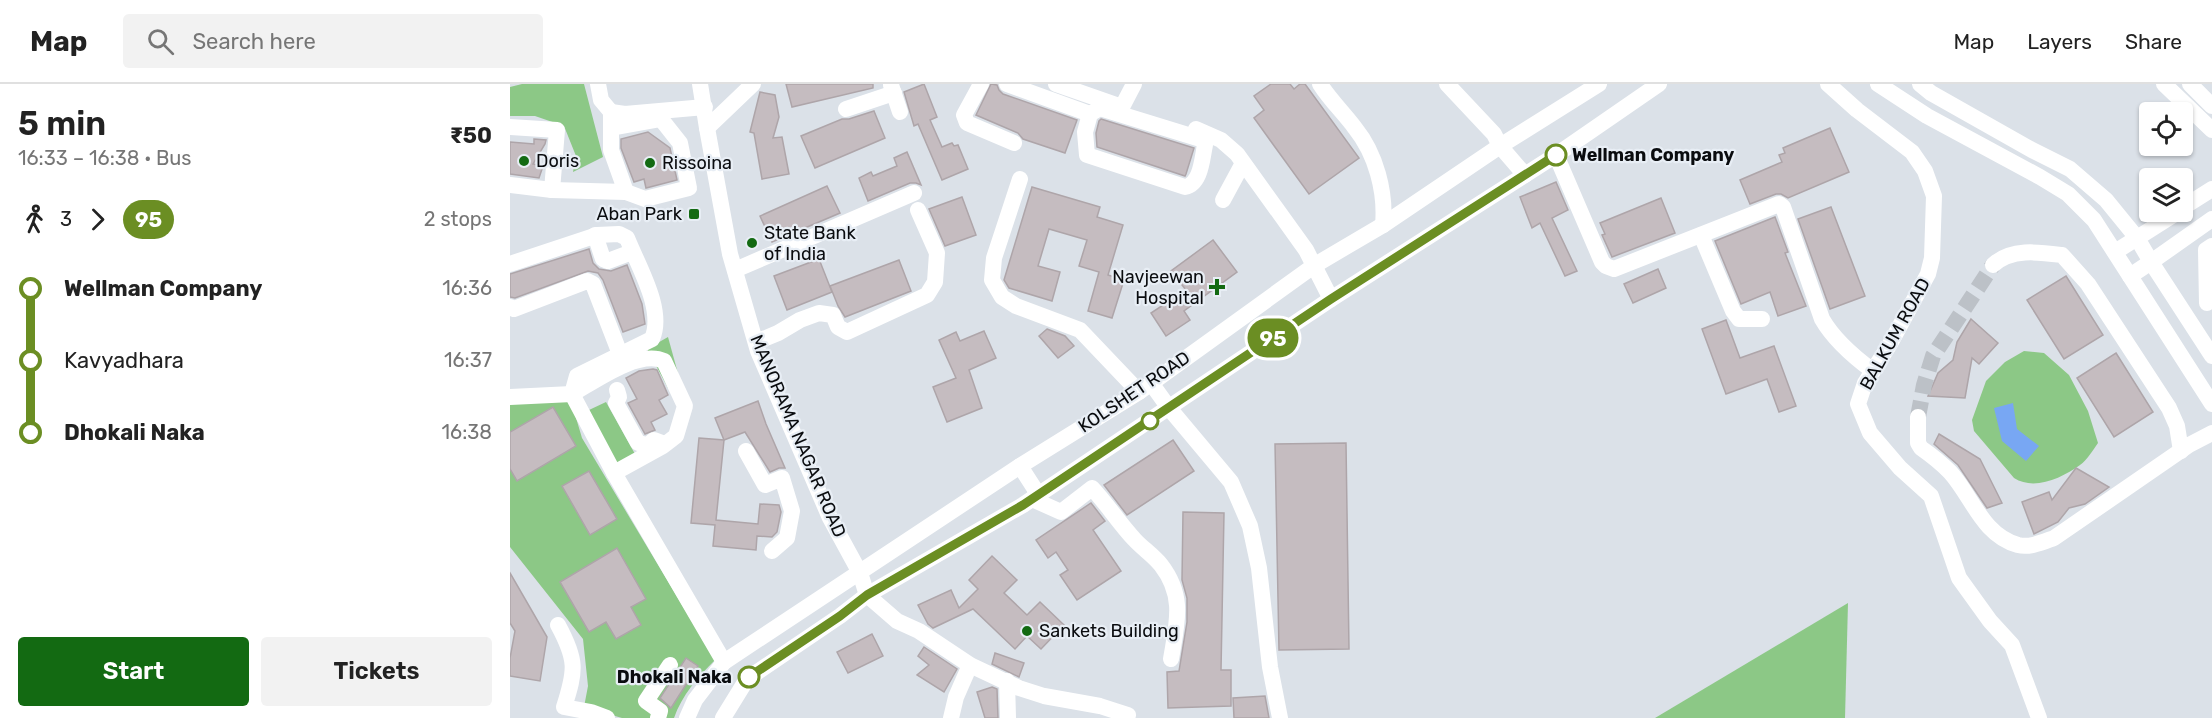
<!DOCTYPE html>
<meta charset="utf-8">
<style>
body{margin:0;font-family:Rubik,sans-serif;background:#f2f2f2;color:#222;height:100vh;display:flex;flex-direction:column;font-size:22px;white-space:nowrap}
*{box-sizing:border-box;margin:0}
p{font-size:20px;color:#767676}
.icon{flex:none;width:33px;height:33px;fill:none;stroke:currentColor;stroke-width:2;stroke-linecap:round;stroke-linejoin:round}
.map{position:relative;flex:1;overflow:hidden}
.panel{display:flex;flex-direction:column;background:#fff;width:510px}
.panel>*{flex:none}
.badge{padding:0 12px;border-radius:20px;font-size:21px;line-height:39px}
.fabs{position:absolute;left:1629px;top:18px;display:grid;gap:12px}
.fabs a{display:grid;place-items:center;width:54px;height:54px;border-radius:6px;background:#fff;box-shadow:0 2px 4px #0004;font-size:30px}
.map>.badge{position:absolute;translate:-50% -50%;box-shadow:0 0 0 3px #fff}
.legs{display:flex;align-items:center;gap:9px;height:66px;padding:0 18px;font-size:20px}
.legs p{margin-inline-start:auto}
.summary{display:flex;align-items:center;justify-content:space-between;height:102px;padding:0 18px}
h1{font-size:33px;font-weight:600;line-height:45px}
.cta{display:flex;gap:12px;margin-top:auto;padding:12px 18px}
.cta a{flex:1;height:69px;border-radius:6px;background:#136a12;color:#fff;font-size:24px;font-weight:600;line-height:69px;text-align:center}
.cta a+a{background:#f2f2f2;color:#222}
ul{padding:0 18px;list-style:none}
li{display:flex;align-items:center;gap:21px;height:72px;font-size:22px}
li i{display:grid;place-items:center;width:9px;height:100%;margin:0 8px;background:currentColor}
li i::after{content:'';width:15px;height:15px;margin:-8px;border:4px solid;border-radius:50%;background:#fff}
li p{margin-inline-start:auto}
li:first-child i{background:linear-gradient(#0000 50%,currentColor 0)}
li:last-child i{background:linear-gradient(currentColor 50%,#0000 0)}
header{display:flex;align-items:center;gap:36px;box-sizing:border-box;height:84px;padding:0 30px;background:#fff;border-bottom:2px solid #e0e0e0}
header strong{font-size:28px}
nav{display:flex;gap:33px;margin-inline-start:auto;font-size:21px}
.search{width:420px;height:54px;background:#f2f2f2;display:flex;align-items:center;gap:15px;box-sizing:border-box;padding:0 21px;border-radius:6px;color:#767676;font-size:22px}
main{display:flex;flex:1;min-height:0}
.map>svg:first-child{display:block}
.green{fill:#8cc886}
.water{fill:#78a7f3}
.building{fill:#c5bcc0;stroke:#aea5a9;stroke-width:1.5}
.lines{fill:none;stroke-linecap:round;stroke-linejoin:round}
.minor-tunnel{stroke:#bcc1c7;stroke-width:16;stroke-dasharray:16 8;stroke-linecap:butt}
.minor{stroke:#fff;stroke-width:16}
.line-1-casing{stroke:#fff;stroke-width:14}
.line-1{stroke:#6b8e23;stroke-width:9}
.stop-1-dot{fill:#fff;stroke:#6b8e23;stroke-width:3}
.poi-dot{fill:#136a12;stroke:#e8eef5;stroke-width:2}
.labels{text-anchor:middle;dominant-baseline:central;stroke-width:4.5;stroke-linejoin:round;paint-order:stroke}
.stop-label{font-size:18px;font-weight:bold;fill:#0a0c0f;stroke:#e8eef5;text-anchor:start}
.poi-label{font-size:18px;fill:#0a0c0f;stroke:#e8eef5;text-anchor:start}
.street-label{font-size:18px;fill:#0a0c0f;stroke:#e8eef5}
</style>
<header>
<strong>Map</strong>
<div class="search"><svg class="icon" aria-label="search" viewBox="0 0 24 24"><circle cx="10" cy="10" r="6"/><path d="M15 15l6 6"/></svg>Search here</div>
<nav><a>Map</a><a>Layers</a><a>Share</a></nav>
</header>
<main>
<section class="panel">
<div class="summary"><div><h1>5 min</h1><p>16:33 – 16:38 · Bus</p></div><b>₹50</b></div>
<div class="legs"><svg class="icon" aria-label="walk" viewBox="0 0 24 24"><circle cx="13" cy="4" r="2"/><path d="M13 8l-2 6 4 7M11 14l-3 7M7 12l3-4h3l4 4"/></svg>3<svg class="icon" aria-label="forward" viewBox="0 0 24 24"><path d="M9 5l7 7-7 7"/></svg><b class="badge" style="background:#6b8e23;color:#fff">95</b><p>2 stops</p></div>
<ul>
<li><i style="color:#6b8e23"></i><b>Wellman Company</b><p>16:36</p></li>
<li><i style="color:#6b8e23"></i><span>Kavyadhara</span><p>16:37</p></li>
<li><i style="color:#6b8e23"></i><b>Dhokali Naka</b><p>16:38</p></li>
</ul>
<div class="cta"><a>Start</a><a>Tickets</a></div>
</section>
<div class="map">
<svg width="1702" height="634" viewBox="0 0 1702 634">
<rect width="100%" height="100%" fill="#dbe1e8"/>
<g class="green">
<path d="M12 0H74L93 73 63 88 66 72 54 42 25 32H0V3Z"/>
<path d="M158 253 172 304H158L137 265Z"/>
<path d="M1514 267 1534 269 1559 291 1578 327 1588 359C1583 366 1577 376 1570 381 1552 394 1524 407 1504 394L1464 347 1462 336 1476 297 1495 278Z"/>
<path d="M61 317 72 354 205 576C188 593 172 611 164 634H112L74 623 78 602 73 555 0 463V320Z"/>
<path d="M96 318 125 370 105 381 79 326Z"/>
<path d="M1338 519 1335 634H1145Z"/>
</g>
<path class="water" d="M1503 319 1507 345 1529 362 1516 377 1492 357 1484 324Z"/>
<g class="building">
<path d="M276 0H363V4L282 23Z"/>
<path d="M414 0 427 33 420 36 432 63 442 59 444 62 448 61 458 85 432 96 408 40 404 42 394 8Z"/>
<path d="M481 0 487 1 489 6 493 10 567 36 555 69 513 55 508 49 466 31Z"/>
<path d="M761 0H780L784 5 790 0H795L849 74 799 110 744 34 754 26 744 12Z"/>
<path d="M250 8 265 11 269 33 263 54 272 53 279 90 252 95 244 49 240 48Z"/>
<path d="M364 27 375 54 305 84 291 52 332 35H339Z"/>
<path d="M591 35 684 64 676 90 675 92 587 63 586 49 589 37Z"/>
<path d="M1320 44 1339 88 1278 114 1271 110H1266L1240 120 1230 96 1272 78 1269 71 1275 69 1273 64Z"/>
<path d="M138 48 160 64 167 96 136 104 134 95 124 98 111 64V55Z"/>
<path d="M24 55 36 56 35 60 23 80 33 82 29 94 0 90V58L24 60Z"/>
<path d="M397 68 411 101 406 99H400L358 117 349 94 361 88 363 92 387 82 384 74Z"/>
<path d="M1046 98 1058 126 1042 134 1067 187 1055 192 1030 139 1022 144 1010 113Z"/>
<path d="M317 102 330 129 262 158 250 132Z"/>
<path d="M522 103 590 123 587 133 613 141 598 191 614 196 602 234 578 227 589 188 569 182 577 156 539 145 528 182 550 188 542 217 499 204 494 196Z"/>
<path d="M452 113 466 151 435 162 419 125Z"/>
<path d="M1151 114 1165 149 1102 173 1092 151 1095 150 1090 139Z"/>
<path d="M1321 123 1355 212 1320 225 1288 135Z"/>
<path d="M1265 133 1278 168 1275 169 1296 222 1268 232 1260 208 1231 220 1205 157Z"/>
<path d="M703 156 727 188 674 227 680 236 656 252 641 229 676 206 661 187Z"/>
<path d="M79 165 83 179 89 185 101 187 117 181 132 220 135 240 113 248 93 196 88 189 78 187 5 214 0 213V190Z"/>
<path d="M309 175 322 208 277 226 264 192Z"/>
<path d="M389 176 401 207 335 233 328 222 320 202Z"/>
<path d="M1148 185 1156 204 1123 219 1114 200Z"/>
<path d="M1556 192 1593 251 1554 275 1517 216Z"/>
<path d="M1461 235 1488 259 1469 280 1462 274 1455 314 1418 312 1428 289 1443 276 1447 258Z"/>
<path d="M1216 236 1230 274 1264 262 1286 322 1269 328 1257 295 1216 310 1192 245Z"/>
<path d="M537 245 555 252 564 262 548 274 529 252Z"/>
<path d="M474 247 486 274 459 286 472 324 437 338 423 303 446 294 429 256 446 248 450 257Z"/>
<path d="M1606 269 1643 328 1604 353 1567 294Z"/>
<path d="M143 285 147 286 158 311 149 316 157 330 141 338 145 346 135 350 118 319 127 315 116 294 129 287Z"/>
<path d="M248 317 256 340 275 384H269L260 388 235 348 214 356 205 334Z"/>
<path d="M43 323 66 362 7 397 0 385V348Z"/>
<path d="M1429 350 1470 375 1492 419 1477 424 1448 381 1424 360Z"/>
<path d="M189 354 214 356 206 436 248 440 250 420 269 421 271 428 267 448 262 453 247 452 246 466 203 462 205 441 181 439Z"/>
<path d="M663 356 684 387 617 431 594 401Z"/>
<path d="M836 359 839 565 769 566 765 360Z"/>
<path d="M1566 384 1599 403 1575 420 1559 424 1548 438 1524 450 1512 418 1539 408 1542 416Z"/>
<path d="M79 387 107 435 80 451 52 402Z"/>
<path d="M581 419 595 437 583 446 611 487 567 516 550 491 558 486 546 468 538 474 526 456Z"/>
<path d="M673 428 714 429 711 586H721V622L658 624 657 588 669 587 677 538V514L672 496Z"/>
<path d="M107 464 136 515 121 523 131 541 106 555 96 538 79 548 50 498Z"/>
<path d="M482 472 507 496 494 509 517 531 530 518 554 541 531 565 517 552 505 565 463 525 423 544 418 540 408 521 441 506 449 524 468 505 459 496Z"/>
<path d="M0 489 37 553 30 597 0 592V574L5 547 0 539Z"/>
<path d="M362 550 373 572 338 589 327 568Z"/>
<path d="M414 563 447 585 434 608 407 591 419 581 408 572Z"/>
<path d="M485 569 514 579 509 593 482 580Z"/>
<path d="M176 574 188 582 161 624 150 614Z"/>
<path d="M482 603 487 605 488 634H475L467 608Z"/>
<path d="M755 612 759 634H724L723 614Z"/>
</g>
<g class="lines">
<path class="minor-tunnel" d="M1408 333 1414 301 1423 272 1483 181"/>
<g class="minor">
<path d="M190 0 197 44 220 170 248 267 320 434 350 489 357 511 387 537 409 547 460 581 509 604 534 612 590 622 618 631 617 634"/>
<path d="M471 0 454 31 457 39 504 59"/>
<path d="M497 0 580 30"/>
<path d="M546 0 612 23 624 0"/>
<path d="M810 0C820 16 834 29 845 44 866 70 876 108 873 141"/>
<path d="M937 0 984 50 990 62 1015 91"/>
<path d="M1318 0 1347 26 1402 68 1415 87 1424 112 1422 174 1418 190 1380 260 1355 299 1348 320 1360 349 1390 384 1421 412 1449 494 1480 537 1502 561 1529 634"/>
<path d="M1368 0 1417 32 1530 93 1558 110 1584 136 1702 320"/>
<path d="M1410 0 1421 9 1522 66 1560 85 1596 116 1627 154 1641 178 1620 192"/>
<path d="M1654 0 1702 46"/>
<path d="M1680 0 1702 22"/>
<path d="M381 1 390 28"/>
<path d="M590 24 694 56 695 61C692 75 691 100 675 103L577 71 575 48 580 30Z"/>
<path d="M336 25 384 9"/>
<path d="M101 28 115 30 195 23"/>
<path d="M0 43 47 46 42 106"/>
<path d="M101 44 151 35 170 59 179 104 135 115 116 108"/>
<path d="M197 44 243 0"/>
<path d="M686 45 711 56 727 70 796 166 821 215"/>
<path d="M1046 71 1092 178 1096 182 1104 185 1269 120 1273 123 1312 235C1324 256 1344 273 1363 287"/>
<path d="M510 95 484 174 482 196 492 213 506 222 570 246 629 308"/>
<path d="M0 101 42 106 116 108 101 66V28L91 16 88 0"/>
<path d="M713 116 733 79"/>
<path d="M1672 124 1702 105"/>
<path d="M1702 135 1641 178 1702 272"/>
<path d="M85 151 93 175 98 177 122 168"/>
<path d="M1191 151 1223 227 1229 235H1252"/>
<path d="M1605 168 1668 128"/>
<path d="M0 180 87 151 109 150 117 154C128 182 155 226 142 255L67 292 62 310"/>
<path d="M1483 181C1501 164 1529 168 1552 171L1578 200 1659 324 1667 342 1671 367"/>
<path d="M225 186 404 109"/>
<path d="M1697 219 1696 166 1702 162"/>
<path d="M0 223 4 225 77 197 83 200 110 270"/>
<path d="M246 258 268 249 290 236 309 229 323 231 328 243 337 248 417 211 425 198 427 169 408 126"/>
<path d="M641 299 659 324 721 398 740 442 749 484 760 583 770 634"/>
<path d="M107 306 109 313 106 319 128 359 138 361 144 356 152 359"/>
<path d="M62 310C85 297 129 265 154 277L175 322 166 352 153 362 104 389"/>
<path d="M0 313 62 310 104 389 214 578"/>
<path d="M1408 333V359L1411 364C1421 371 1431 379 1440 388 1462 412 1472 451 1508 461 1520 464 1533 458 1544 454L1679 361 1702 349"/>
<path d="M236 367 255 401 272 394 282 427 277 454 262 467"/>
<path d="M510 382 528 410"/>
<path d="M522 415 551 428 582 404C597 420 609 439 624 455 632 464 643 471 651 481 675 512 667 539 661 575"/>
<path d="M48 541C67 576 66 586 54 623L81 628 97 634"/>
<path d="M497 597 498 634"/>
<path d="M148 634 150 627 136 617 160 581"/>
<path d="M177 634 185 616 214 578 510 382 629 308 805 181 873 141 990 62 1089 0"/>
<path d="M213 634 237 595 330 532 357 511 513 421 821 215 1046 71 1149 0"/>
<path d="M441 634 446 613 460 581"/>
</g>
</g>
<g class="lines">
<g class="line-1-casing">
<path id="line-1" d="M239 593 330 532 357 511 513 421 821 215 1046 71"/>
</g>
<use href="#line-1" class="line-1"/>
</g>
<g class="stop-1-dot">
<circle cx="1046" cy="71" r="10"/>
<circle cx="640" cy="337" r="8"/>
<circle cx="239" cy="593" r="10"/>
</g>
<g class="poi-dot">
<circle cx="14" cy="77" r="6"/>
<circle cx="140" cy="79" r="6"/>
<rect x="178" y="124" width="12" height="12" rx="3"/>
<circle cx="242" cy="159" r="6"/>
<path d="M704 194h6v6h6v6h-6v6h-6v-6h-6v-6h6z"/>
<circle cx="517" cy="547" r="6"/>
</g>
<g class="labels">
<g class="stop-label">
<text x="1062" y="71">Wellman Company</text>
<text x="222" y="593" text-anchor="end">Dhokali Naka</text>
</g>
<g class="poi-label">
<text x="26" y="77">Doris</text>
<text x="152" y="79">Rissoina</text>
<text x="172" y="130" text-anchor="end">Aban Park</text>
<text x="254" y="149">State Bank<tspan x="254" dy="21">of India</tspan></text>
<text x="694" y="193" text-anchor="end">Navjeewan<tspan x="694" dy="21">Hospital</tspan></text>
<text x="529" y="547">Sankets Building</text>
</g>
<g class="street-label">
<text transform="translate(1385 250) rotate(-61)">BALKUM ROAD</text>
<text transform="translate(624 308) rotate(-34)">KOLSHET ROAD</text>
<text transform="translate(288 352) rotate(67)">MANORAMA NAGAR ROAD</text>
</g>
</g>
</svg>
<div class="fabs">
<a><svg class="icon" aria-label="locate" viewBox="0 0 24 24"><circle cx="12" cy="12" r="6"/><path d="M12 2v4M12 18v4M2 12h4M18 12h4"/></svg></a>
<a><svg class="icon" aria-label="layers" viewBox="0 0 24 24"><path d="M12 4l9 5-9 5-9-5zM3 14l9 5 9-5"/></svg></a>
</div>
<b class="badge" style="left:763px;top:254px;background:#6b8e23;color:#fff">95</b>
</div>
</main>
